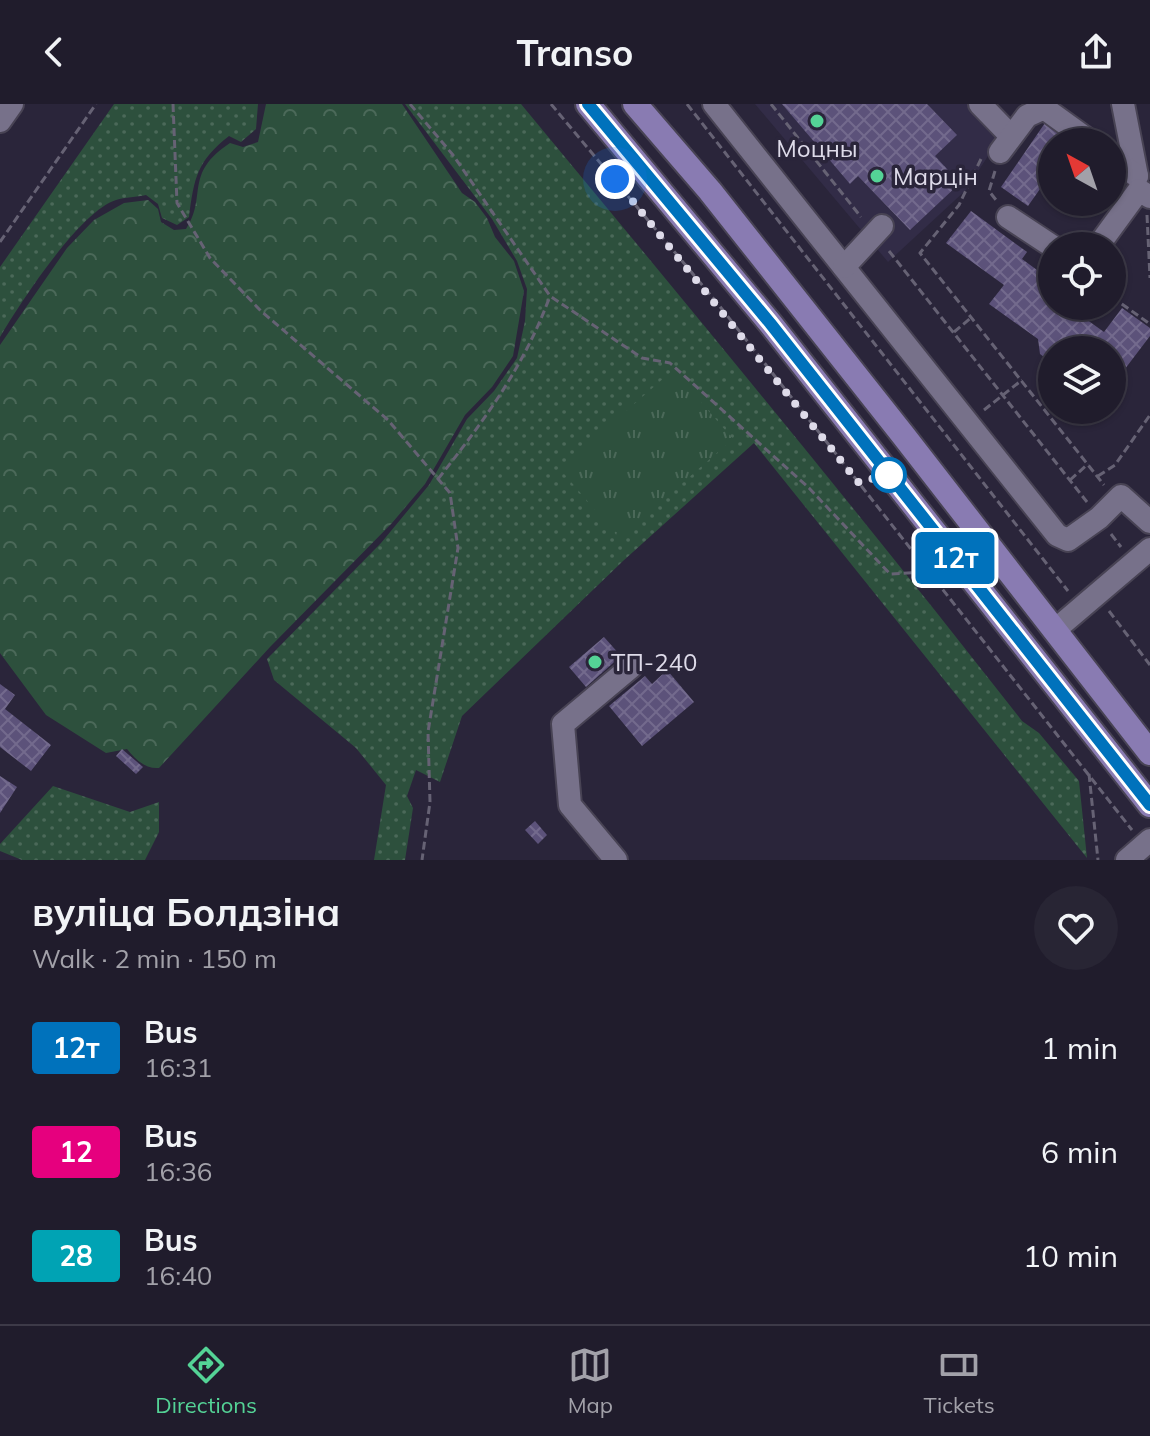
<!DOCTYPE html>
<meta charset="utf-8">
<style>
body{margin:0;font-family:Mulish,sans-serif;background:#282534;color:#f1f3f6;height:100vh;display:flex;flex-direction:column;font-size:30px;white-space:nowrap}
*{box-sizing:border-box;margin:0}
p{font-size:26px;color:#a2a1a9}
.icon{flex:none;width:44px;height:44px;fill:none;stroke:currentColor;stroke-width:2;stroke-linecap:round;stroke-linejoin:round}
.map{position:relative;height:756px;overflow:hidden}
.sheet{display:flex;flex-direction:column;background:#201c2c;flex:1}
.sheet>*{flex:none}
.badge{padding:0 16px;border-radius:6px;font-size:28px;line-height:52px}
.needle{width:52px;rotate:320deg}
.controls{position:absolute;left:1038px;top:24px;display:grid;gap:16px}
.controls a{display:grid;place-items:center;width:88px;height:88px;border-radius:50%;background:#201c2c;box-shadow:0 2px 6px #0004,0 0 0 2px #3d3a48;font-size:40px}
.you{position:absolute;width:40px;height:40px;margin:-20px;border:6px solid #fff;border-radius:50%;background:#1a73e8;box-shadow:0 0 0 12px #1a73e833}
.map>.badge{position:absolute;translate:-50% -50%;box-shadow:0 0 0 4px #fff}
.round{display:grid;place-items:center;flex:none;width:84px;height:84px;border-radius:42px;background:#282534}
.headline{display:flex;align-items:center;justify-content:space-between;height:136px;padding:0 32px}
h1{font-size:38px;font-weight:700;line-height:60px}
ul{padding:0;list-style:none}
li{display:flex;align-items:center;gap:24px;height:104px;padding:0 32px}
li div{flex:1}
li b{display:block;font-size:30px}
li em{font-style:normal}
li .badge{min-width:88px;font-weight:700;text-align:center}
header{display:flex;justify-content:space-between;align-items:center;height:104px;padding:0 32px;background:#201c2c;font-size:36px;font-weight:700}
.tabs{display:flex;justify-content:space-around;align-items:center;height:112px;border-top:2px solid #3d3a48;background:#201c2c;font-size:22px;color:#a2a1a9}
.tabs a{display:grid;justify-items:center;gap:4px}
.tabs .current{color:#54d396}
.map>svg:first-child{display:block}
.built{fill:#322c47}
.grass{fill:url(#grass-dots)}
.forest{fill:url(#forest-crowns)}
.park{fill:url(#park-tufts)}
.building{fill:url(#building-cross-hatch)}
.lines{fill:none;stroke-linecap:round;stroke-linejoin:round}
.minor-casing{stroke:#484354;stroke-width:26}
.major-casing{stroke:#484354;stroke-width:28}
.path{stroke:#666274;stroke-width:3;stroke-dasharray:8 4;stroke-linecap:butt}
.minor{stroke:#77718a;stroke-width:22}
.major{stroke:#897bb2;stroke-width:24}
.line-casing{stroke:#fff;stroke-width:18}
.line{stroke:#0072bc;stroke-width:12}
.walk{stroke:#dedbe9;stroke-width:8;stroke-dasharray:0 14.4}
.poi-dot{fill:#54d396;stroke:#2a253a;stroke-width:3}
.stop-dot{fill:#fff;stroke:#0072bc;stroke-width:4}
.labels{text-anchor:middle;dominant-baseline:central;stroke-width:7;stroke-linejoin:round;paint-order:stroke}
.poi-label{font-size:24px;fill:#dedbe9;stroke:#2a253a;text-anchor:start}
</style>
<header><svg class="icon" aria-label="back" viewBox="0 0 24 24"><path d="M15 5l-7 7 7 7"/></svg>Transo<svg class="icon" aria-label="share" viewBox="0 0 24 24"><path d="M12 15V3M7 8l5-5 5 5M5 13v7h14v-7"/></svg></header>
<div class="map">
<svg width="1150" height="756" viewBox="0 0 1150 756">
<defs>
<pattern id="grass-dots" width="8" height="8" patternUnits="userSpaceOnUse" patternTransform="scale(2)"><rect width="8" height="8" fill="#2d503d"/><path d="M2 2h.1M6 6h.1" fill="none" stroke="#4b6959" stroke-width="1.8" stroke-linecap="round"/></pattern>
<pattern id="forest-crowns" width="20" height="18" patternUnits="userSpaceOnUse" patternTransform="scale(2)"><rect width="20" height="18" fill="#2d503d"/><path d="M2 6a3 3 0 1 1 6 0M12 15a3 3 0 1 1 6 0" fill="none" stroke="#4b6959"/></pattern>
<pattern id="park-tufts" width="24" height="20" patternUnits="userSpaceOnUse" patternTransform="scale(2)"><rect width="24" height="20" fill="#2d503d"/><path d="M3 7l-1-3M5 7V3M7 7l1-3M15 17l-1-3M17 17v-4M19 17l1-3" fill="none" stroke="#4b6959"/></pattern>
<pattern id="building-cross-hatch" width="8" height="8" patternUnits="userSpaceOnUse" patternTransform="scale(2)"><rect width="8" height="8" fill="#5c527a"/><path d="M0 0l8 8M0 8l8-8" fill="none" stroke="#736a8d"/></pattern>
</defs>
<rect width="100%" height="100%" fill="#2a253a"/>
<path class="built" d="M755 0H992L1010 18 966 86 888 158Z"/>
<g class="grass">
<path d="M114 0H258L256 25 241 38 229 32C197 57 194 74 189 113L177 121 162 114 158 100 146 91C137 93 125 93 116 96 80 107 20 199 0 233V163Z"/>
<path d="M405 0H521C690 204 859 408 1022 617L1039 629 1079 677 1087 754 754 339 623 457 462 612 440 678 416 666 407 692 413 704 405 756H374L386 681 356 644 274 576 267 555 381 439 429 381 467 315 494 287 517 254 525 217 527 185 517 157 492 115Z"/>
<path d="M53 682 130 708 159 698V728L145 756H22L0 747V740Z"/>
</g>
<path class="forest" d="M266 0H402L462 89 475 98 487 114 495 133 514 157 524 187 513 252 492 283 465 311 425 380 392 419 270 543 159 664C145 665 135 655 127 645L106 649 46 611 0 549V241L67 144 94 116 124 99 148 96 158 105 161 118 174 126 186 125C208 92 183 70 230 39L243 43 258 38Z"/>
<path class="park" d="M673 266 733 335 619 434 560 365Z"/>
<g class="building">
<path d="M782 0H927L957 31 935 52 960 79 910 126 858 72 850 80Z"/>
<path d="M1047 16 1072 38H1052V68L1028 102 1001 83Z"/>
<path d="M971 107 1027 148 1022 155 1052 177V202H1075L1072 205 1104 228 1122 204 1150 224V232L1112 282V246H1052V259L1040 250 1038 235 989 200 1004 181 946 139Z"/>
<path d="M604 533 621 552 586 583 569 563Z"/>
<path d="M667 566 694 598 642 642 609 602 645 572 652 580Z"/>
<path d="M0 580 15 591 5 605 51 641 31 667 0 643Z"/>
<path d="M122 645 143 663 136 670 116 652Z"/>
<path d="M0 672 17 683 0 709Z"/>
<path d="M535 717 547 731 538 740 525 726Z"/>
</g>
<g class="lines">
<g class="minor-casing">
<g id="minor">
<path d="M714 0 1057 431 1068 436 1099 414 1121 392 1150 418"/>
<path d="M980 0 1011 32"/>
<path d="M1123 0 1137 72"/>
<path d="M0 17 12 0"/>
<path d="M1000 48 1027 12 1044 4 1091 38"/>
<path d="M1112 54 1137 72"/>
<path d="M1008 113 1052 142"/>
<path d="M1098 142 1139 86 1150 93"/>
<path d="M844 163 882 122"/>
<path d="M1055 526 1150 445"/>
<path d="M616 756 570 701 563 620 631 563"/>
<path d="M1127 756 1150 736"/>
</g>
</g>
<g class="major-casing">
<g id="major">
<path d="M588 0 770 219 1150 701"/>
<path d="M635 0 710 87 903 331 1150 649"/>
</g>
</g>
<g class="path">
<path d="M173 0 177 99 210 154 261 207 388 316 450 389 458 444 428 628 430 698 422 756"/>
<path d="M410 0 453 51 550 192 642 254 670 259 809 384 890 470 928 468"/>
<path d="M551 0 718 200 1132 726"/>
<path d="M687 0 1068 487"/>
<path d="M771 0 861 113"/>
<path d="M981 55 959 101 920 149 1104 381"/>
<path d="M995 67 989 87 996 96"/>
<path d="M1147 111 1150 174"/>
<path d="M0 138 96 0"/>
<path d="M889 147 1087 398"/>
<path d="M1112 193 1150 220"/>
<path d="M954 228 972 213"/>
<path d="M984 306 1022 276"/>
<path d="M1098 372 1115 361 1150 311"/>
<path d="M438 375C484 317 524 263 550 192"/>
<path d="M1070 376 1088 360"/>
<path d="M1111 430 1121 443"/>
<path d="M1109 507 1150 561"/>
<path d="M1089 670 1098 756"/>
</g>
<use href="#minor" class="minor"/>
<use href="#major" class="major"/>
</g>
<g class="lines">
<g class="line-casing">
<path id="line" d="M588 0 770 219 1150 701"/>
</g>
<use href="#line" class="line"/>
<path class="walk" d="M615 75 858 378 889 371"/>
</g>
<g class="poi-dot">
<circle cx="817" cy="17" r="8"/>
<circle cx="877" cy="72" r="8"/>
<circle cx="595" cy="558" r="8"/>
</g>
<circle class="stop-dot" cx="889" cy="371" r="16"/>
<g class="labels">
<g class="poi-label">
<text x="817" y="44" text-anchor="middle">Моцны</text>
<text x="893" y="72">Марцін</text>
<text x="611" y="558">ТП-240</text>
</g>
</g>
</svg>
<div class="controls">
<a><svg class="needle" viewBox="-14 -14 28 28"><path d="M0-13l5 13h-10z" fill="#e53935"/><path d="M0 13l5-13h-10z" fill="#a2a1a9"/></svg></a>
<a><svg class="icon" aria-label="locate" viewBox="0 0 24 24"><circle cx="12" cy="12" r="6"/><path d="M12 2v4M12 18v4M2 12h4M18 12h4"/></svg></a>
<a><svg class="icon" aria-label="layers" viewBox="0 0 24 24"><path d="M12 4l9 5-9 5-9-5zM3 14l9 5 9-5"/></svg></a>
</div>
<div class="you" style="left:615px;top:75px"></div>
<b class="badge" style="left:955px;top:454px;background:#0072bc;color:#fff">12т</b>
</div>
<section class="sheet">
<div class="headline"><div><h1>вуліца Болдзіна</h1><p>Walk · 2 min · 150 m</p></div><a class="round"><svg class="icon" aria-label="heart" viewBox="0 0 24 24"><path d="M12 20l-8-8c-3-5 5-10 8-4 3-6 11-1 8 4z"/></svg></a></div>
<ul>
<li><span class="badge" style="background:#0072bc;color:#fff">12т</span><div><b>Bus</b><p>16:31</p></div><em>1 min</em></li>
<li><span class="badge" style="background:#e6007e;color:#fff">12</span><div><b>Bus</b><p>16:36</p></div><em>6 min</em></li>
<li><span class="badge" style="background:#00a3b4;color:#fff">28</span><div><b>Bus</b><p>16:40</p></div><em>10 min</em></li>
</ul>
</section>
<nav class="tabs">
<a class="current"><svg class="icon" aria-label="directions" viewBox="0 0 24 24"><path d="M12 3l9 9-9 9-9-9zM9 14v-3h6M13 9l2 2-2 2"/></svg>Directions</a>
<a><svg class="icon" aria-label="map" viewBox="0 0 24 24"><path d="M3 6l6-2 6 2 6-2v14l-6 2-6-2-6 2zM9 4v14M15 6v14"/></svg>Map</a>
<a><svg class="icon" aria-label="tickets" viewBox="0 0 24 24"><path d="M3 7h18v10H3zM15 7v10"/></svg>Tickets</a>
</nav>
